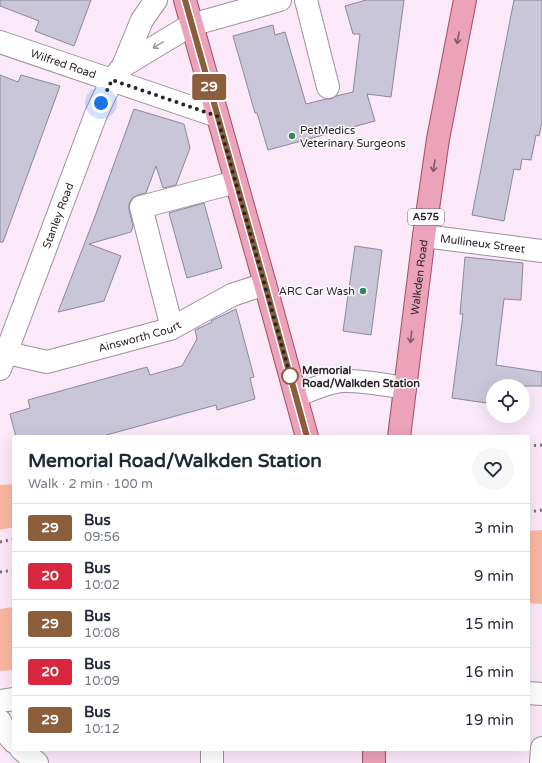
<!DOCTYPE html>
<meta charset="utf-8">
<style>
body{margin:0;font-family:"Varela Round",sans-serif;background:#f6f6f7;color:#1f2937;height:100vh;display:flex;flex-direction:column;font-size:15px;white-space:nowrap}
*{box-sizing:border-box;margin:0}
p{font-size:13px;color:#747a83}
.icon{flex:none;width:22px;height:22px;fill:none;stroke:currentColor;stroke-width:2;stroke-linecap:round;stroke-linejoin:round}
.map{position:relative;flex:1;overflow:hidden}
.drawer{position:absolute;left:12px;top:435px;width:518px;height:316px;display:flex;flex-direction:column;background:#fff;border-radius:4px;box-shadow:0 4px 16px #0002}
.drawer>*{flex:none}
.badge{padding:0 8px;border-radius:3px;font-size:14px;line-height:26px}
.controls{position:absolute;left:486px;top:379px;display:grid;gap:8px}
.controls a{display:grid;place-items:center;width:44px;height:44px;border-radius:50%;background:#fff;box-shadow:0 4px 16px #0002;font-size:20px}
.you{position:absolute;width:20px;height:20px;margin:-10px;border:3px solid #fff;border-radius:50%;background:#1a73e8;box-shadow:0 0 0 6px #1a73e833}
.map>.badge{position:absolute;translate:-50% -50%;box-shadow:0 0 0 2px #fff}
.round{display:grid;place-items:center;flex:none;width:42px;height:42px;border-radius:21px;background:#f6f6f7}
.overview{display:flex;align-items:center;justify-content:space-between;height:68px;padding:0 16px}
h1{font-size:19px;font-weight:800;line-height:30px}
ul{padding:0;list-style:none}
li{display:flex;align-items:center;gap:12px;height:48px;padding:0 16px;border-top:1px solid #e0e1e3}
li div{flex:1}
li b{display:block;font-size:15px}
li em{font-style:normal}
li .badge{min-width:44px;font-weight:700;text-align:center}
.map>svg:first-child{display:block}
.green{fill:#fcb7a2}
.building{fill:#cac6da;stroke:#8b879a}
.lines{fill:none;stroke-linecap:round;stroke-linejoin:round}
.minor-casing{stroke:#9e8f9d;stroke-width:24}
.major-casing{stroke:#a04d67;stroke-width:24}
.minor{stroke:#fff;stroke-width:22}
.major{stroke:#eca2b8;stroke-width:22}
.rail{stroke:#786d77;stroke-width:3;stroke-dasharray:2 4;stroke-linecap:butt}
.oneway{stroke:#815c69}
.oneway2{stroke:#9f9c9f}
.line-casing{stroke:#fff;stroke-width:9}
.line{stroke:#8b5e3c;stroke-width:6}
.walk{stroke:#2a2329;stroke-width:4;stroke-dasharray:0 7.2}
.poi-dot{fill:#348658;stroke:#fffcff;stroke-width:1.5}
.stop-dot{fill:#fff;stroke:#8b5e3c;stroke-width:2}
.labels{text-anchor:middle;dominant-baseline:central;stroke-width:3;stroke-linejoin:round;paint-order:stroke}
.shield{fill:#fffcff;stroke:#6a6469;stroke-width:1}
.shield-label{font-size:10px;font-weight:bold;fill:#2a2329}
.street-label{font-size:11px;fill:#2a2329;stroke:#fffcff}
.poi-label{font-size:11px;fill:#2a2329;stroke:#fffcff;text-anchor:start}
.stop-label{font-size:11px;font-weight:bold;fill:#2a2329;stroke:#fffcff;text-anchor:start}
</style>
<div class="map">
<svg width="542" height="763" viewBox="0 0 542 763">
<rect width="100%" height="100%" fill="#fbe9f9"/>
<g class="green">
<path d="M14 484V527L0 530V485Z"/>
<path d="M542 530V604L528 603V531Z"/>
<path d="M14 607V670L0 671V609Z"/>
</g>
<g class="building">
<path d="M0 0H91L74 46 35 31 39 21 0 6Z"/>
<path d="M366 0H404L391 97 367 94 375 121 268 150 257 113H255L233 36 273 25 275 35 285 32 306 104 326 99H331L336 96 353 92 360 34H353L345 6Z"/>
<path d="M514 0H542V122L539 136 536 135 531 160 522 159 520 170 514 169 504 221 472 215Z"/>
<path d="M0 75 18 82 21 75 60 86 3 242H0Z"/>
<path d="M134 109 184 124 190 148 176 185 163 188 156 166 146 193 138 195 132 198 129 204V210L133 226 131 232 89 244 121 256 104 301 58 312 94 219Z"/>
<path d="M204 203 222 268 187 278 169 213Z"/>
<path d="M355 246 382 250 371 335 343 331Z"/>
<path d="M465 257 523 263 521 300 504 299 496 365 542 372V386H493V404L452 398 463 314H460Z"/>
<path d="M236 309 254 377 250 378 255 399 217 410 216 405 99 437H16L10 414 30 408 28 400 147 367 150 375 182 366 197 339 195 330 212 322 211 321Z"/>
</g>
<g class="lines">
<g class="minor-casing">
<g id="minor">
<path d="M306 0 328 87"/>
<path id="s1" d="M0 42 217 116"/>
<path d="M123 66 191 25 280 0"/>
<path id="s2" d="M424 236 542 251"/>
<path d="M172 328 141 207 236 182"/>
<path id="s3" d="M7 353 47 362 170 329 232 295 265 284"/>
<path id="s4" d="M0 369 96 114 112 80 123 66 142 20 156 0"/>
<path d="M296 396C311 390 327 382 343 381 363 380 385 385 405 388"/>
<path d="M528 693 542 694"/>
<path d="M0 701 14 699"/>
<path d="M0 721 6 733 14 742"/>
<path d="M21 749 37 763"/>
<path d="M212 763V749"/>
<path d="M541 763 542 748"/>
</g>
</g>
<g class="major-casing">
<g id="major">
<path d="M185 0 265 284 307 437"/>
<path id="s5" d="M399 437 424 236 438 139 465 0"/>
<path d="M374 749V763"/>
</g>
</g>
<use href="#minor" class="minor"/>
<use href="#major" class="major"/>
<g class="rail">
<path d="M528 446 542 445"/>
<path d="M528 512 542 510"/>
<path d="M0 542 14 539"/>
<path d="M0 572 14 570"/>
</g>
</g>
<defs><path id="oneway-shaft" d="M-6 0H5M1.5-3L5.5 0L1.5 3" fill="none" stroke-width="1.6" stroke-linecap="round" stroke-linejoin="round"/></defs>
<g class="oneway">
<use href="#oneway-shaft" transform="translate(458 38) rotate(101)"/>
<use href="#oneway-shaft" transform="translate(434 166) rotate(99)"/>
<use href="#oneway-shaft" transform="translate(411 337) rotate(97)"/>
</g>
<use class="oneway2" href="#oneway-shaft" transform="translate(158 45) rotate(149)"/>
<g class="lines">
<g class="line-casing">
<path id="line" d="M185 0 265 284 307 437"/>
</g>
<use href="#line" class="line"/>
<path class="walk" d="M101 103 112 80 217 116 292 382 290 376"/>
</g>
<g class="poi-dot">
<circle cx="292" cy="136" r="4"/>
<circle cx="363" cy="291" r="4"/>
</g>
<circle class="stop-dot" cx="290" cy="376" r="8"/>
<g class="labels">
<rect class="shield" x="408" y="209" width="36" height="16" rx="3"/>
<g class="shield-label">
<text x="426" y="217">A575</text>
</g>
<g class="street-label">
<text stroke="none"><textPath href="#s1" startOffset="67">Wilfred Road</textPath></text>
<text stroke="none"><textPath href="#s4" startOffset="164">Stanley Road</textPath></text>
<text stroke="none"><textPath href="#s2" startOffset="59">Mullineux Street</textPath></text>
<text stroke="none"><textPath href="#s5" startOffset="161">Walkden Road</textPath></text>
<text stroke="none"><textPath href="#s3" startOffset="137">Ainsworth Court</textPath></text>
</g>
<g class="poi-label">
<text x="300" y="130">PetMedics<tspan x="300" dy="13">Veterinary Surgeons</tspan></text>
<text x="355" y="291" text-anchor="end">ARC Car Wash</text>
</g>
<g class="stop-label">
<text x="302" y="370">Memorial<tspan x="302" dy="13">Road/Walkden Station</tspan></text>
</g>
</g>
</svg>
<div class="controls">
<a><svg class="icon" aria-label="locate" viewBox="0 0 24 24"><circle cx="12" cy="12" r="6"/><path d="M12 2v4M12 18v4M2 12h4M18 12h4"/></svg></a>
</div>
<div class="you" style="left:101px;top:103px"></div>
<b class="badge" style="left:209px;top:87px;background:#8b5e3c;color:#fff">29</b>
<section class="drawer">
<div class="overview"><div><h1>Memorial Road/Walkden Station</h1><p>Walk · 2 min · 100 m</p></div><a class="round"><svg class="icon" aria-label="heart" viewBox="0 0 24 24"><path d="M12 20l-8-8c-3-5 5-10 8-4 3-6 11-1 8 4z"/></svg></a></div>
<ul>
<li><span class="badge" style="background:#8b5e3c;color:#fff">29</span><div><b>Bus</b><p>09:56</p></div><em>3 min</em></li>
<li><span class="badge" style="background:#d7263d;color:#fff">20</span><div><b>Bus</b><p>10:02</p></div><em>9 min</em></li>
<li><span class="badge" style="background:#8b5e3c;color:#fff">29</span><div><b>Bus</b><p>10:08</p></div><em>15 min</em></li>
<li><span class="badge" style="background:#d7263d;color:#fff">20</span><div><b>Bus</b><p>10:09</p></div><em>16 min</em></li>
<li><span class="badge" style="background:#8b5e3c;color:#fff">29</span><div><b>Bus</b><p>10:12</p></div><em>19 min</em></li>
</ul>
</section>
</div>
